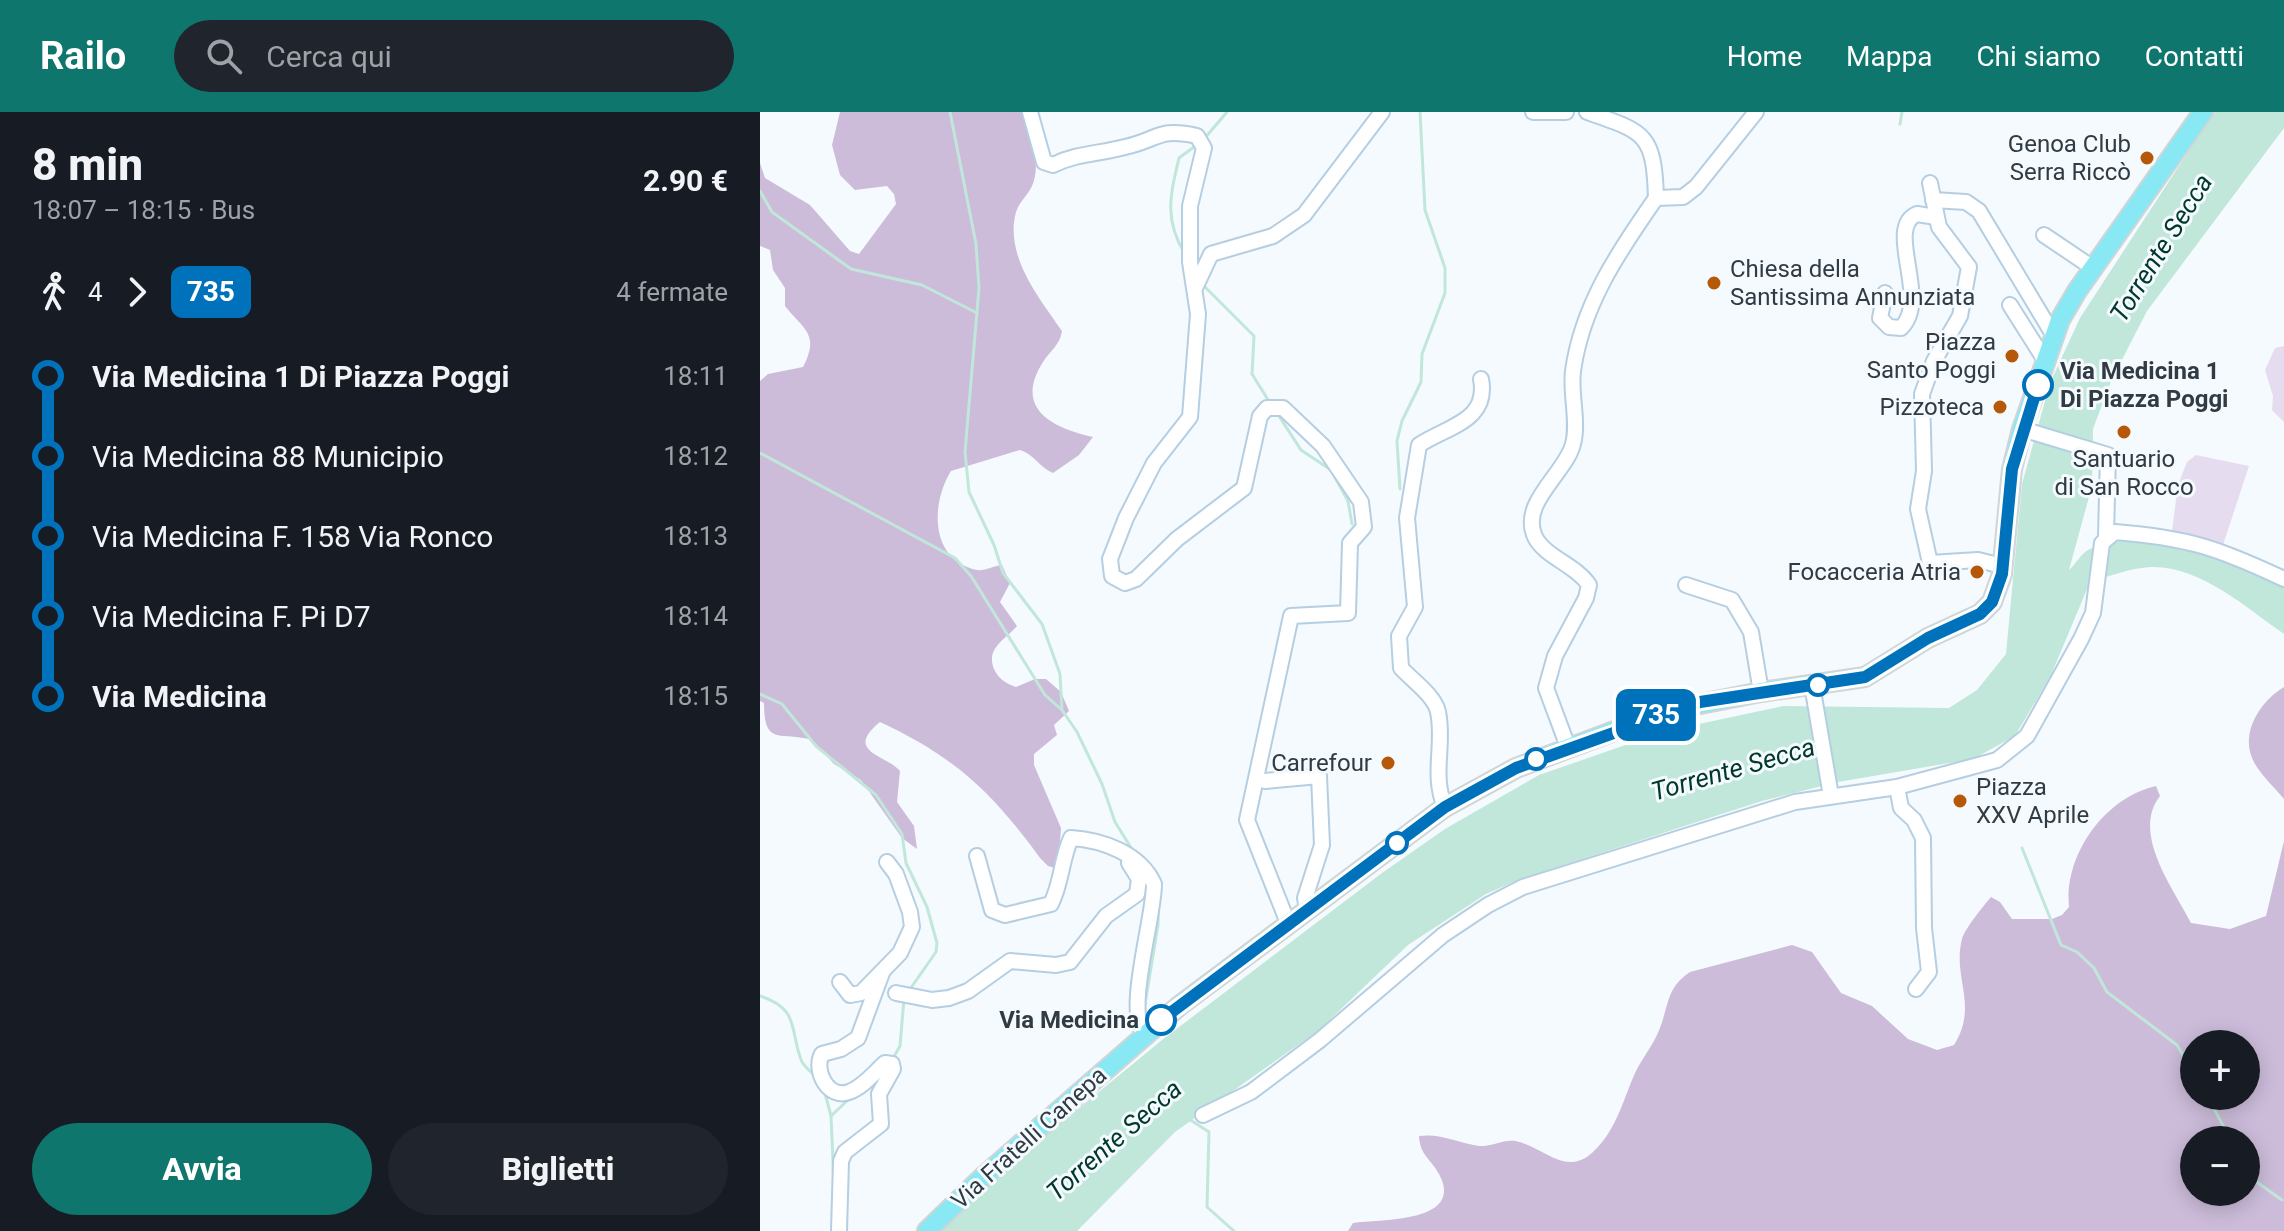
<!DOCTYPE html>
<html lang="it">
<meta charset="utf-8">
<style>
body{margin:0;font-family:Roboto,sans-serif;background:#20242c;color:#f1f3f6;height:100vh;display:flex;flex-direction:column;font-size:30px;white-space:nowrap}
*{box-sizing:border-box;margin:0}
p{font-size:26px;color:#9ea1a6}
.icon{flex:none;width:44px;height:44px;fill:none;stroke:currentColor;stroke-width:2;stroke-linecap:round;stroke-linejoin:round}
.map{position:relative;flex:1;overflow:hidden}
.sheet{display:flex;flex-direction:column;background:#171b24;width:760px}
.sheet>*{flex:none}
.badge{padding:0 16px;border-radius:12px;font-size:28px;line-height:52px}
.controls{position:absolute;left:1420px;top:918px;display:grid;gap:16px}
.controls a{display:grid;place-items:center;width:80px;height:80px;border-radius:50%;background:#171b24;box-shadow:0 4px 20px #0003;font-size:40px}
.map>.badge{position:absolute;translate:-50% -50%;box-shadow:0 0 0 4px #fff}
.legs{display:flex;align-items:center;gap:12px;height:88px;padding:0 32px;font-size:26px}
.legs p{margin-inline-start:auto}
.overview{display:flex;align-items:center;justify-content:space-between;height:136px;padding:0 32px}
h1{font-size:44px;font-weight:800;line-height:60px}
.button{display:flex;gap:16px;margin-top:auto;padding:16px 32px}
.button a{flex:1;height:92px;border-radius:48px;background:#0f766e;color:#fff;font-size:32px;font-weight:800;line-height:92px;text-align:center}
.button a+a{background:#20242c;color:#f1f3f6}
ul{padding:0 32px;list-style:none}
li{display:flex;align-items:center;gap:28px;height:80px;font-size:30px}
li i{display:grid;place-items:center;width:12px;height:100%;margin:0 10px;background:currentColor}
li i::after{content:'';width:20px;height:20px;margin:-10px;border:6px solid;border-radius:50%;background:#171b24}
li p{margin-inline-start:auto}
li:first-child i{background:linear-gradient(#0000 50%,currentColor 0)}
li:last-child i{background:linear-gradient(currentColor 50%,#0000 0)}
header{display:flex;align-items:center;gap:48px;box-sizing:border-box;height:112px;padding:0 40px;background:#0f766e;color:#fff}
header strong{font-size:38px}
nav{display:flex;gap:44px;margin-inline-start:auto;font-size:28px}
.search{width:560px;height:72px;background:#20242c;display:flex;align-items:center;gap:20px;box-sizing:border-box;padding:0 28px;border-radius:44px;color:#9ea1a6;font-size:30px}
main{display:flex;flex:1;min-height:0}
.map>svg:first-child{display:block}
.green{fill:#e6dcef}
.forest{fill:#ccbcda;fill-rule:evenodd}
.water{fill:#c0e7d9}
.lines{fill:none;stroke-linecap:round;stroke-linejoin:round}
.stream{stroke:#c0e7d9;stroke-width:3}
.minor-casing{stroke:#b5cee1;stroke-width:18}
.major-casing{stroke:#d2d4d6;stroke-width:22}
.minor{stroke:#fff;stroke-width:14}
.major{stroke:#88e9f4;stroke-width:18}
.line-1-casing{stroke:#fff;stroke-width:18}
.line-1{stroke:#0072bc;stroke-width:12}
.poi-dot{fill:#b65807;stroke:#f5fafe;stroke-width:3}
.stop-1-dot{fill:#fff;stroke:#0072bc;stroke-width:4}
.labels{text-anchor:middle;dominant-baseline:central;stroke-width:6;stroke-linejoin:round;paint-order:stroke}
.poi-label{font-size:24px;fill:#313b43;stroke:#f5fafe;text-anchor:end}
.stop-label{font-size:24px;font-weight:bold;fill:#313b43;stroke:#f5fafe;text-anchor:start}
.street-label{font-size:24px;fill:#313b43;stroke:#f5fafe}
.water-label{font-size:26px;font-style:italic;fill:#00382b;stroke:#f5fafe}
</style>
<header>
<strong>Railo</strong>
<div class="search"><svg class="icon" aria-label="search" viewBox="0 0 24 24"><circle cx="10" cy="10" r="6"/><path d="M15 15l6 6"/></svg>Cerca qui</div>
<nav><a>Home</a><a>Mappa</a><a>Chi siamo</a><a>Contatti</a></nav>
</header>
<main>
<section class="sheet">
<div class="overview"><div><h1>8 min</h1><p>18:07 – 18:15 · Bus</p></div><b>2.90 €</b></div>
<div class="legs"><svg class="icon" aria-label="walk" viewBox="0 0 24 24"><circle cx="13" cy="4" r="2"/><path d="M13 8l-2 6 4 7M11 14l-3 7M7 12l3-4h3l4 4"/></svg>4<svg class="icon" aria-label="forward" viewBox="0 0 24 24"><path d="M9 5l7 7-7 7"/></svg><b class="badge" style="background:#0072bc;color:#fff">735</b><p>4 fermate</p></div>
<ul>
<li><i style="color:#0072bc"></i><b>Via Medicina 1 Di Piazza Poggi</b><p>18:11</p></li>
<li><i style="color:#0072bc"></i><span>Via Medicina 88 Municipio</span><p>18:12</p></li>
<li><i style="color:#0072bc"></i><span>Via Medicina F. 158 Via Ronco</span><p>18:13</p></li>
<li><i style="color:#0072bc"></i><span>Via Medicina F. Pi D7</span><p>18:14</p></li>
<li><i style="color:#0072bc"></i><b>Via Medicina</b><p>18:15</p></li>
</ul>
<div class="button"><a>Avvia</a><a>Biglietti</a></div>
</section>
<div class="map">
<svg width="1524" height="1119" viewBox="0 0 1524 1119">
<rect width="100%" height="100%" fill="#f5fafe"/>
<g class="green">
<path d="M1524 234V310L1512 298 1513 284 1505 258 1515 236Z"/>
<path d="M1436 343 1489 354 1463 433 1412 419 1418 373 1427 350Z"/>
</g>
<g class="forest">
<path d="M80 0H264C270 21 282 52 272 74 268 83 259 90 256 100 244 144 280 187 302 219 300 233 290 239 283 250 253 297 293 316 333 325L319 343 293 361C279 355 274 342 260 338L191 359C171 391 169 448 217 458 225 459 233 454 242 453L250 471 240 490 257 514C245 528 224 537 235 559 240 568 247 572 256 575L275 567H286L301 580 309 599 294 613 297 623 274 642V653L301 716 298 757 288 754 280 746C232 680 195 645 120 610 83 640 127 643 140 659L137 690 154 714 157 737 142 726 101 668 74 652 52 628C20 619 4 635 4 591L0 589V269L8 262 43 255C60 222 44 218 25 194V176L13 158 10 138 0 134V51L5 66 50 93 90 139 99 142 136 92 134 82 127 74 95 78 80 63 72 33Z"/>
<path d="M1524 575V687C1515 676 1502 664 1495 652 1478 624 1499 590 1524 575Z"/>
<path d="M1396 674 1400 684C1371 721 1413 776 1431 811L1470 817 1506 804 1524 729V1119H588L593 1111C617 1107 706 1112 679 1062 670 1046 660 1043 659 1024 681 1021 698 1031 719 1034 731 1035 744 1027 755 1029 784 1034 805 1066 833 1040 857 1018 863 987 876 959 883 945 894 932 900 916 909 892 907 875 930 860L1032 833 1052 840 1081 881 1112 894 1148 927 1177 938 1194 933C1219 893 1192 866 1202 827 1204 818 1224 793 1231 785L1240 790 1252 807H1292L1302 803 1309 795C1304 743 1344 686 1396 674ZM1434 932H1486V984H1434ZM1434 1028H1486V1080H1434Z"/>
</g>
<path class="water" d="M1454 0H1524V16L1387 199 1351 269 1333 317 1332 374 1309 458C1315 453 1321 441 1330 437 1390 411 1470 451 1524 473V522C1485 495 1441 454 1391 455 1370 456 1350 464 1330 470L1291 563 1255 624 1213 647 1078 670 1002 689 758 768 726 782 648 833 559 918 415 1020 317 1119H181L262 1043 402 928 622 761 685 717 779 663 906 619 1023 594 1189 596 1217 578 1246 542 1262 372 1290 271 1320 206Z"/>
<g class="lines">
<g class="stream">
<path d="M190 0 216 132 219 176 205 340 209 380 234 433 243 461 282 512 300 562 302 598 317 620 342 672 355 710 373 739"/>
<path d="M1140 12 1142 0"/>
<path d="M444 27 467 0"/>
<path d="M0 79 12 100 91 157 162 173 217 201"/>
<path d="M425 142C404 108 410 84 419 46L438 32"/>
<path d="M443 173 494 224 492 262 510 291"/>
<path d="M517 301 541 338 571 358 588 389 592 412"/>
<path d="M0 341 195 446 211 464 285 583 302 598"/>
<path d="M640 377 637 329 642 309 661 270 662 242 685 181V156L665 98 660 0"/>
<path d="M0 582 22 592 56 634 116 683 142 722 146 751 167 795 177 831 176 840 148 880"/>
<path d="M1262 736 1301 833 1317 840 1334 856 1347 880 1417 933 1434 961"/>
<path d="M383 746 393 758"/>
<path d="M0 884C41 897 29 919 42 950 45 955 51 960 55 964"/>
<path d="M384 898 398 813 399 768"/>
<path d="M132 948 140 934 144 887"/>
<path d="M65 981 71 1004 74 1073"/>
<path d="M1447 984 1471 1028"/>
<path d="M71 1004 90 986"/>
<path d="M429 1007 449 1020 447 1095 474 1119"/>
<path d="M1486 1053 1498 1071 1522 1088"/>
</g>
<g class="minor-casing">
<g id="minor">
<path d="M270 0 284 50 293 53C317 41 339 42 365 35 398 28 398 15 437 24L444 36 430 94V150L438 202 430 305 394 351 366 406 350 447 352 464 365 471 376 467 417 427 484 376 500 304 507 296H523L563 334 601 390 604 415 590 431 588 501 531 504 487 708 528 811"/>
<path d="M773 0H806"/>
<path d="M827 0C885 20 894 21 896 86"/>
<path d="M1170 71 1179 115 1209 155 1200 204 1174 249 1162 282 1164 359 1158 397 1170 451 1218 448 1242 454"/>
<path d="M1173 88 1206 90 1219 99 1294 224"/>
<path d="M1284 123 1333 156"/>
<path d="M436 174 451 142 513 124 544 103 622 0"/>
<path d="M1125 181 1120 206 1129 215 1141 216C1171 187 1124 116 1157 102L1176 105"/>
<path d="M1250 193 1286 250"/>
<path d="M1262 317 1348 343 1346 424"/>
<path d="M926 473 972 488 991 520 1001 580"/>
<path d="M1052 573 1071 684"/>
<path d="M808 635 786 576 795 544 826 486 829 473C816 453 785 445 775 425 759 391 806 361 813 332 819 310 810 282 813 259 822 193 859 139 896 86L923 85 936 75 996 0"/>
<path d="M505 669 559 664 562 733 545 786 547 797"/>
<path d="M1137 675 1141 696 1154 708 1163 726 1164 816 1169 860 1156 877"/>
<path d="M685 695C671 663 685 632 678 600 675 584 652 568 641 556L639 524 655 495 647 406 659 333C688 314 729 309 721 267"/>
<path d="M217 744 232 798 245 803 291 792C302 770 301 748 311 726 342 728 380 741 394 772 394 807 365 897 384 923"/>
<path d="M80 870 90 883 101 881 140 841 152 815 150 800 136 762 127 750"/>
<path d="M136 881 172 888 189 886 208 879 250 849 296 853 310 850 346 804 377 782 379 767 369 751"/>
<path d="M443 1003 491 980 560 928 683 823 728 793 763 775 1035 690 1137 675 1237 648 1267 624 1321 527 1333 501 1342 431 1355 420C1429 426 1458 436 1524 467"/>
<path d="M79 1119 81 1049 85 1040 121 1012 119 982 133 957 132 952 125 951C114 961 103 975 89 980 68 988 53 958 62 942L81 937 98 926 122 861"/>
</g>
</g>
<g class="major-casing">
<path id="major" d="M167 1119 224 1064 419 894 685 695 756 656 910 598 1001 580 1105 565 1168 526 1220 502 1232 490 1242 462 1252 357 1262 317 1300 208 1317 179 1443 0"/>
</g>
<use href="#minor" class="minor"/>
<use href="#major" class="major"/>
</g>
<g class="lines">
<g class="line-1-casing">
<path id="line-1" d="M401 908 685 695 756 656 940 590 1105 565 1168 526 1220 502 1232 490 1242 462 1252 357 1278 273"/>
</g>
<use href="#line-1" class="line-1"/>
</g>
<g class="poi-dot">
<circle cx="1387" cy="46" r="8"/>
<circle cx="954" cy="171" r="8"/>
<circle cx="1252" cy="244" r="8"/>
<circle cx="1240" cy="295" r="8"/>
<circle cx="1364" cy="320" r="8"/>
<circle cx="1217" cy="460" r="8"/>
<circle cx="628" cy="651" r="8"/>
<circle cx="1200" cy="689" r="8"/>
</g>
<g class="stop-1-dot">
<circle cx="1278" cy="273" r="14"/>
<circle cx="1058" cy="573" r="10"/>
<circle cx="776" cy="647" r="10"/>
<circle cx="637" cy="731" r="10"/>
<circle cx="401" cy="908" r="14"/>
</g>
<g class="labels">
<g class="poi-label">
<text x="1371" y="32">Genoa Club<tspan x="1371" dy="28">Serra Riccò</tspan></text>
<text x="970" y="157" text-anchor="start">Chiesa della<tspan x="970" dy="28">Santissima Annunziata</tspan></text>
<text x="1236" y="230">Piazza<tspan x="1236" dy="28">Santo Poggi</tspan></text>
<text x="1224" y="295">Pizzoteca</text>
<text x="1364" y="347" text-anchor="middle">Santuario<tspan x="1364" dy="28">di San Rocco</tspan></text>
<text x="1201" y="460">Focacceria Atria</text>
<text x="612" y="651">Carrefour</text>
<text x="1216" y="675" text-anchor="start">Piazza<tspan x="1216" dy="28">XXV Aprile</tspan></text>
</g>
<g class="stop-label">
<text x="1300" y="259">Via Medicina 1<tspan x="1300" dy="28">Di Piazza Poggi</tspan></text>
<text x="379" y="908" text-anchor="end">Via Medicina</text>
</g>
<g class="street-label">
<text transform="translate(269 1026) rotate(-42)">Via Fratelli Canepa</text>
</g>
<g class="water-label">
<text transform="translate(1401 136) rotate(-58)">Torrente Secca</text>
<text transform="translate(973 657) rotate(-16)">Torrente Secca</text>
<text transform="translate(354 1028) rotate(-41)">Torrente Secca</text>
</g>
</g>
</svg>
<div class="controls">
<a>+</a>
<a>−</a>
</div>
<b class="badge" style="left:896px;top:603px;background:#0072bc;color:#fff">735</b>
</div>
</main>
